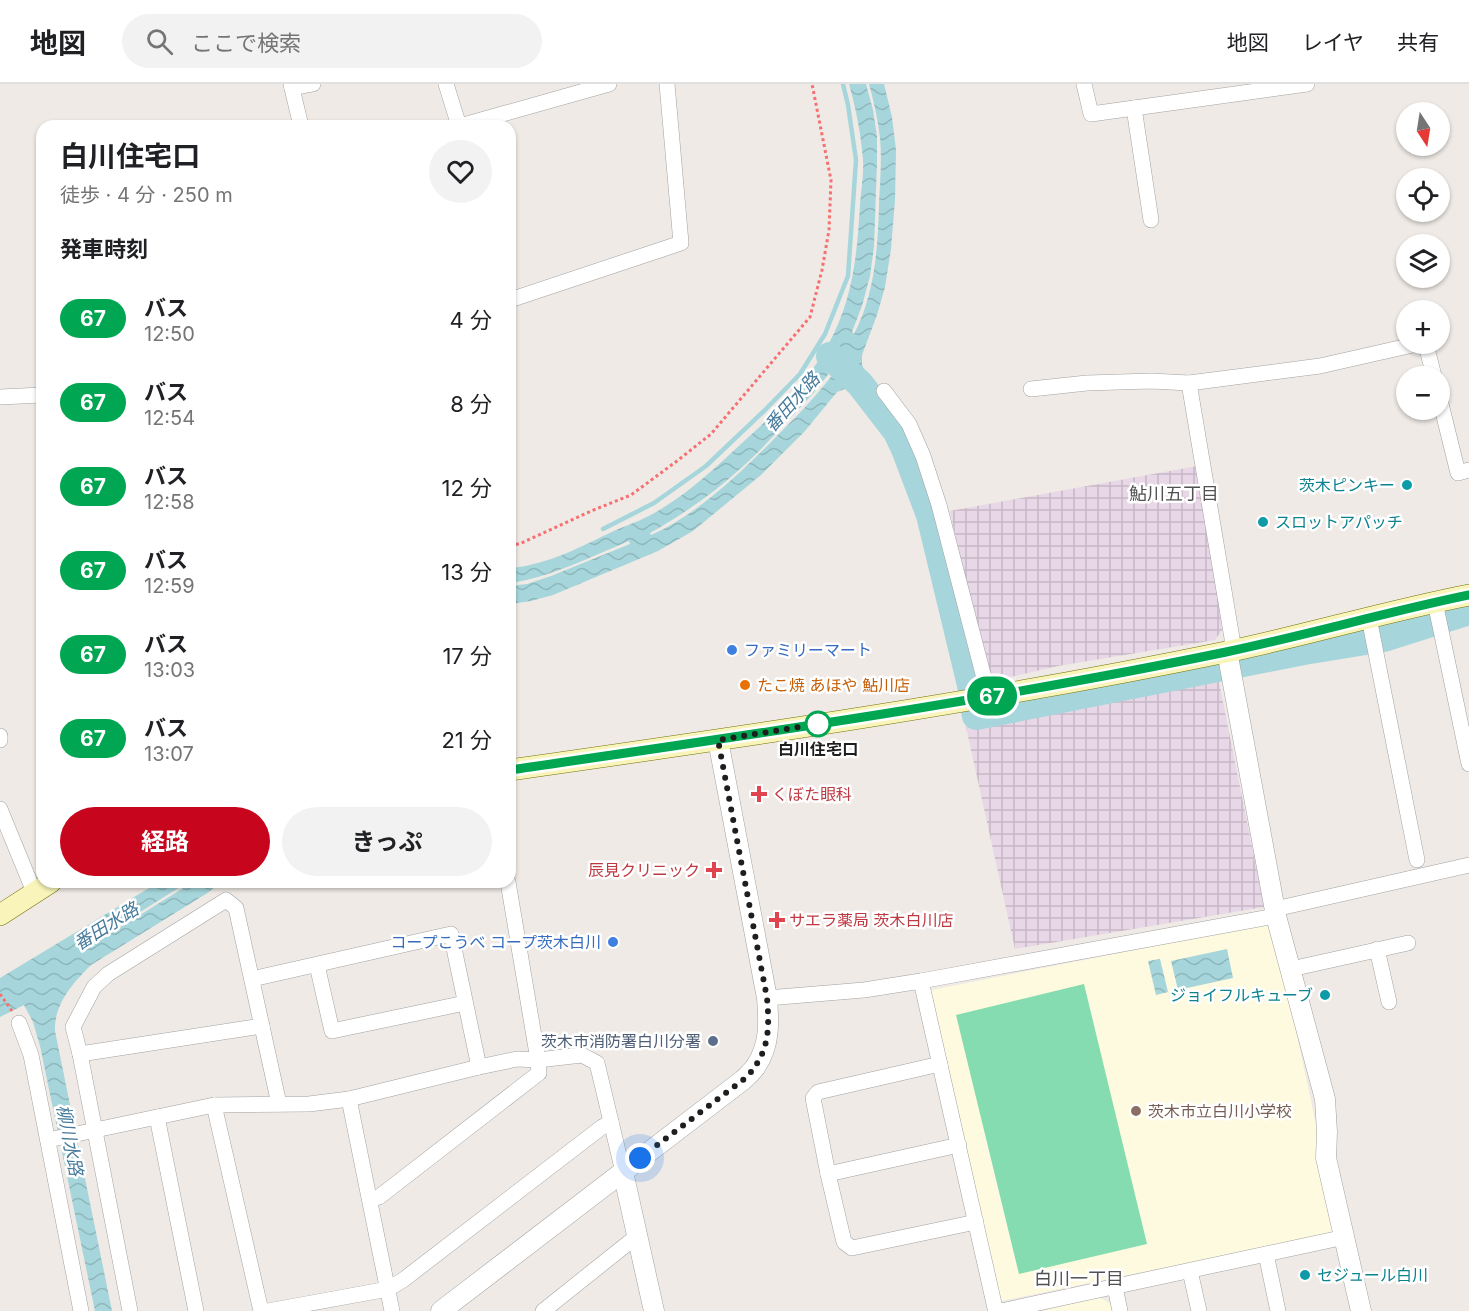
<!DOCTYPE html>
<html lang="ja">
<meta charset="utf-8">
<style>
body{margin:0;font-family:Inter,"Noto Sans JP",sans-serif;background:#f2f2f2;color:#202124;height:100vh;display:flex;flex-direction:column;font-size:22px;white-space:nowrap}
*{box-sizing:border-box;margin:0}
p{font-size:20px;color:#757577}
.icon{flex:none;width:33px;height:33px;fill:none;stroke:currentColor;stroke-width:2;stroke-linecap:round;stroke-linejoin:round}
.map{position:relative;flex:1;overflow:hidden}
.sheet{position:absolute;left:36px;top:36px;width:480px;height:768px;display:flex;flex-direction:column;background:#fff;border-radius:18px;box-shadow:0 2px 4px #0004}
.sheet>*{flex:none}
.badge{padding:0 12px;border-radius:20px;font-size:21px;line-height:39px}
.needle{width:39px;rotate:168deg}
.buttons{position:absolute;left:1396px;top:18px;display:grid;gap:12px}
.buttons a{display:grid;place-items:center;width:54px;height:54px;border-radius:50%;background:#fff;box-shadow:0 2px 4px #0004;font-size:30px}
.you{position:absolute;width:30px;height:30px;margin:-15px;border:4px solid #fff;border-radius:50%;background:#1a73e8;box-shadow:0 0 0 9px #1a73e833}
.map>.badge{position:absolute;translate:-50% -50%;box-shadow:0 0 0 3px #fff}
h2{padding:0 24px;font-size:22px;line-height:54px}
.round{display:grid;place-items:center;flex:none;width:63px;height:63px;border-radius:32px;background:#f2f2f2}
.head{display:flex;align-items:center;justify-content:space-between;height:102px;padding:0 24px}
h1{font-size:28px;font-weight:700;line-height:45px}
.action{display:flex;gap:12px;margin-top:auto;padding:12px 24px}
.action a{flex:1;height:69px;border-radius:36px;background:#c7051c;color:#fff;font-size:24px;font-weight:700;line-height:69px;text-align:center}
.action a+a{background:#f2f2f2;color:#202124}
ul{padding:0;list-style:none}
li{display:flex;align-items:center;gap:18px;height:84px;padding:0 24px}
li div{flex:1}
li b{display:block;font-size:22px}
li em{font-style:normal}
li .badge{min-width:66px;font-weight:700;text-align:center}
header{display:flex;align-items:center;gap:36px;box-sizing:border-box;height:84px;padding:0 30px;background:#fff;border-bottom:2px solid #e0e0e0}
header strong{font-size:28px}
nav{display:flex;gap:33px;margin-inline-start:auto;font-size:21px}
.search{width:420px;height:54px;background:#f2f2f2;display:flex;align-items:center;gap:15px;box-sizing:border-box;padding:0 21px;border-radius:33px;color:#757577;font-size:22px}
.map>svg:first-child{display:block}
.industrial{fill:url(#industrial-grid)}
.education{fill:#fefadf}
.pitch{fill:#85dcb0}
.water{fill:url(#water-waves);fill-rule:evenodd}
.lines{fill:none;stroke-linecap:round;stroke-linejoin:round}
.stream{stroke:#a6d6db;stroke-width:4.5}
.river{stroke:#a6d6db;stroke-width:28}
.minor-casing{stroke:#a2a2a2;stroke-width:16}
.tertiary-casing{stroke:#a2a2a2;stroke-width:21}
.secondary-casing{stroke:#737208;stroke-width:22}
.path{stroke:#f66f71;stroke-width:3;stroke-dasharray:3 3;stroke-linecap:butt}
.minor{stroke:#fff;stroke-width:15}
.tertiary{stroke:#fff;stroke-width:20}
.secondary{stroke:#f8f4ba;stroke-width:21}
.line-casing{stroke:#fff;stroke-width:14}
.line{stroke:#00a651;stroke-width:9}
.walk{stroke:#1e1e1e;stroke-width:6;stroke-dasharray:0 10.8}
.culture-dot{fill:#0f9aa8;stroke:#fff;stroke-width:2}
.shop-dot{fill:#3f7fe0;stroke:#fff;stroke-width:2}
.food-dot{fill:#e8710a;stroke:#fff;stroke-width:2}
.stop-dot{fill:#fff;stroke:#00a651;stroke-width:3}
.health-dot{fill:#e0444e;stroke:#fff;stroke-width:2}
.service-dot{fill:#5c6f8a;stroke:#fff;stroke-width:2}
.education-dot{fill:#8d6e63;stroke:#fff;stroke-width:2}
.labels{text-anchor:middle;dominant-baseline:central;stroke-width:5;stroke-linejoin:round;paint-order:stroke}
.culture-label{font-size:16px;fill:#0d838f;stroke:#fff;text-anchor:end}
.shop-label{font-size:16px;fill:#366cbe;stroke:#fff;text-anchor:start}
.food-label{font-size:16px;fill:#c56008;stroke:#fff;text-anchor:start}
.stop-label{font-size:16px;font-weight:bold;fill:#1e1e1e;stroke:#fff}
.health-label{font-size:16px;fill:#be3a42;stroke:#fff;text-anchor:start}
.service-label{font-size:16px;fill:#4e5e75;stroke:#fff;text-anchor:end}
.education-label{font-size:16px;fill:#785e54;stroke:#fff;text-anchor:start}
.water-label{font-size:18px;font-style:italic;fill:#477b9c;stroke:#fff}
.neighbourhood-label{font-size:18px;fill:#515151;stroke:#fff}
</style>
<header>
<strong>地図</strong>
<div class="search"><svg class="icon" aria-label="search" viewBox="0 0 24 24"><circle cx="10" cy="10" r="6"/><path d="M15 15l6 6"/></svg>ここで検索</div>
<nav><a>地図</a><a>レイヤ</a><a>共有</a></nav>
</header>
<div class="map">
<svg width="1469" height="1227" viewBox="0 0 1469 1227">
<defs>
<pattern id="industrial-grid" width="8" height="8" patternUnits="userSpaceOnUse" patternTransform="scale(1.5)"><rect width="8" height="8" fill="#e8d7e7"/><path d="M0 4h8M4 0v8" fill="none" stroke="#c7b8c6"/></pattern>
<pattern id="water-waves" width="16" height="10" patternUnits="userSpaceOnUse" patternTransform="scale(1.5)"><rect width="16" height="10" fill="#a6d6db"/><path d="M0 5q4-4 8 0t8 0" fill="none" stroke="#8eb7bc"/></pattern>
</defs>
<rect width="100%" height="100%" fill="#efeae5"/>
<g class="industrial">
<path d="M1197 382 1205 410 1222 546 1215 556 1058 582 998 596 990 588 968 510 950 427Z"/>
<path d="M1218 593 1264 823 1015 865 966 643Z"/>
</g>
<g class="education">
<path d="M1273 839 1339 1148 1001 1217 931 906Z"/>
<path d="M1099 1213 1111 1220 1113 1227H1042Z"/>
</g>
<path class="pitch" d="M1084 900 1147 1160 1019 1190 956 931Z"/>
<g class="water">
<path d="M849 0H866L873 26 877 52V79L874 163 870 192 862 222 852 248 854 250C875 210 878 163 879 119 880 98 882 76 880 54 878 36 874 18 869 0H884L892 33 896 66 895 116 891 165 885 203 877 231 862 271V280L864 287 851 296 847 304 837 308 805 347 761 391 693 447 658 467 553 511 531 517 510 520V502L527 500 551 492 630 460 629 457C590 473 552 493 510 499V484C548 481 582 462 616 446 631 440 647 434 661 425 691 407 716 383 742 359 774 330 807 299 828 261 853 216 857 171 860 121 861 106 864 90 863 76 861 50 856 25 849 0ZM830 288 833 290C814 315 793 336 771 358 737 392 695 432 651 451L650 449C682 431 714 409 741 384 754 373 766 360 777 348 796 328 814 310 830 288Z"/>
<path d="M159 798H188L118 842 119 844 193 798H220L209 808 91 881C73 899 54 920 55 947L112 1227H95L40 962 33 938 24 921 0 933V894Z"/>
<path d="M1227 865 1233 894 1178 906 1171 877Z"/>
<path d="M1160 875 1168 908 1156 911 1148 877Z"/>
</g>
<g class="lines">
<path class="stream" d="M603 445 654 419 706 382 764 327 800 290 825 250 848 192 856 76 848 21 843 0"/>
<path class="river" d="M830 272 860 300 897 348 905 365 930 431 971 601 976 632 1304 567 1384 554 1469 527"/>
<g class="minor-casing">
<g id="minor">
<path d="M291 0 301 42"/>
<path d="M446 0 459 42"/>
<path d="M1084 0 1091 30 1307 0"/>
<path d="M292 4 313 0"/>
<path d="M1134 24 1151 136"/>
<path d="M460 42 609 0"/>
<path d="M510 216 681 159 667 0"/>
<path d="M1189 299 1234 566"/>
<path d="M1031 305 1087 299 1151 297 1189 299 1320 282 1417 260 1427 265 1434 292"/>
<path d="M884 307 909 340 923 372 939 421 989 613"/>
<path d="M0 313 42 311"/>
<path d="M1440 316 1458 389 1469 386"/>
<path d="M1435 518 1469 680"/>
<path d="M1369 534 1417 776"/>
<path d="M0 652V656"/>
<path d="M0 725 34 808"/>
<path d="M1275 825 1469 781"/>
<path d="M1377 865 1389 918"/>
<path d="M317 881 332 947 465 919"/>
<path d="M1291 885 1408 859"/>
<path d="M252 895 451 850 479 983"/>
<path d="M921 897 995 1224 1001 1227 1345 1153"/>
<path d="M767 914 864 906 921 897 1276 832"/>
<path d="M19 939 31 971 81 1227"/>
<path d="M80 970 262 942"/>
<path d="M940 980 818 1008 813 1014 828 1090 844 1158 852 1164 976 1138"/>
<path d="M349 1015 392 1227"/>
<path d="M214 1021 261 1227"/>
<path d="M157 1033 196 1227"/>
<path d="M48 1056 214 1021 309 1020 349 1015 479 983 517 975 538 976 582 971 597 979 623 1088"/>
<path d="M828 1090 959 1061"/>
<path d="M370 1116 379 1113 539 989 538 976 508 798"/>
<path d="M1266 1170 1278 1227"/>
<path d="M1190 1187 1199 1227"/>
<path d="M1115 1203 1120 1227"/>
<path d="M130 1227 80 970 73 943 94 903 108 890 226 816 236 824 279 1020"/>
<path d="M268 1227 388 1205 403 1196 602 1043 611 1038"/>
<path d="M543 1227 637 1152"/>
</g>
</g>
<g class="tertiary-casing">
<g id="tertiary">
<path d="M1227 567 1276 832 1325 1015 1327 1048 1326 1074 1361 1227"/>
<path d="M623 1088 654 1227"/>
<path d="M441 1227 743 996C747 992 753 987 756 982 770 961 769 938 767 914L718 656"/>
</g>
</g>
<g class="secondary-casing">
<g id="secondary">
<path d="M510 686C749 652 989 617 1226 568 1307 551 1387 527 1469 511"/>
<path d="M0 831 51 798"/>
</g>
</g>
<g class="path">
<path d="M510 461 519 460 591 427 631 411 677 377 711 350 810 233 822 186 829 146 831 96 812 0"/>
<path d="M0 910 12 927"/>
</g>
<use href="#minor" class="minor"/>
<use href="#tertiary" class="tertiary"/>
<use href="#secondary" class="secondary"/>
</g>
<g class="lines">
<g class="line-casing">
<path id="line" d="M510 686C749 651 989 617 1226 568 1307 551 1387 528 1469 511"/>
</g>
<use href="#line" class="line"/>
<path class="walk" d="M640 1074 743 996C747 992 753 987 756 981 770 960 769 938 767 914L718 656 818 640"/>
</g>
<g class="culture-dot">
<circle cx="1407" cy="401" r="6"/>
<circle cx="1263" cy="438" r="6"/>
<circle cx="1325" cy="911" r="6"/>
<circle cx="1305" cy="1191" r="6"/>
</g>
<g class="shop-dot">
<circle cx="732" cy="566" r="6"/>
<circle cx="613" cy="858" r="6"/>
</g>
<circle class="food-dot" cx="745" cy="601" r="6"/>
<circle class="stop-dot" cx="818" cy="640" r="12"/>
<g class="health-dot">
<path d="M756 701h6v6h6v6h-6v6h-6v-6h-6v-6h6z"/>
<path d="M711 777h6v6h6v6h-6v6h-6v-6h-6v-6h6z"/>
<path d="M774 827h6v6h6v6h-6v6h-6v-6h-6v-6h6z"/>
</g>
<circle class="service-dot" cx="713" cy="957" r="6"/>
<circle class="education-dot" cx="1136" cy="1027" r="6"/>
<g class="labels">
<g class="culture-label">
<text x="1395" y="401">茨木ピンキー</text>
<text x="1275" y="438" text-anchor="start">スロットアパッチ</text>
<text x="1313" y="911">ジョイフルキューブ</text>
<text x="1317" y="1191" text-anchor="start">セジュール白川</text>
</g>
<g class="shop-label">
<text x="744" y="566">ファミリーマート</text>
<text x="601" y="858" text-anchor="end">コープこうべ コープ茨木白川</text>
</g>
<g class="food-label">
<text x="757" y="601">たこ焼 あほや 鮎川店</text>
</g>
<g class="stop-label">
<text x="818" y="665">白川住宅口</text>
</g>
<g class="health-label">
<text x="772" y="710">くぼた眼科</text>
<text x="700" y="786" text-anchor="end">辰見クリニック</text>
<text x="789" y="836">サエラ薬局 茨木白川店</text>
</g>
<g class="service-label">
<text x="701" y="957">茨木市消防署白川分署</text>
</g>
<g class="education-label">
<text x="1148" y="1027">茨木市立白川小学校</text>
</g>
<g class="water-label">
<text transform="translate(792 318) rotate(-48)">番田水路</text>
<text transform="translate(106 842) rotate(-32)">番田水路</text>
<text transform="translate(70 1056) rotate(79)">柳川水路</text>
</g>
<g class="neighbourhood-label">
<text x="1174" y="409">鮎川五丁目</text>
<text x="1079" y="1194">白川一丁目</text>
</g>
</g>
</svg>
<div class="buttons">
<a><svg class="needle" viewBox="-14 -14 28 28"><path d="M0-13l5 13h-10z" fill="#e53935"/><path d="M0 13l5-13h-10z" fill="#757577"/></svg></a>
<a><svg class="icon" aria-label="locate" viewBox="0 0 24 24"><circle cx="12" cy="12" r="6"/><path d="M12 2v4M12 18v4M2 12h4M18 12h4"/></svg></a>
<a><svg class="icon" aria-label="layers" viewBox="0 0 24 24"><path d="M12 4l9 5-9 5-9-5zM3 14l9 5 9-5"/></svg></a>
<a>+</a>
<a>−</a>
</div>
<div class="you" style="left:640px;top:1074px"></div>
<b class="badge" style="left:992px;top:612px;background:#00a651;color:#fff">67</b>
<section class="sheet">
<div class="head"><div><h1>白川住宅口</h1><p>徒歩 · 4 分 · 250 m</p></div><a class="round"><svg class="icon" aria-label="heart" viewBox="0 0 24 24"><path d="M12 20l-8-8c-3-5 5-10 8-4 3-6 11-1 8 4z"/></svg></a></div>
<h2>発車時刻</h2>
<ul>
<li><span class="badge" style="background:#00a651;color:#fff">67</span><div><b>バス</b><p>12:50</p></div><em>4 分</em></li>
<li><span class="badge" style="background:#00a651;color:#fff">67</span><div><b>バス</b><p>12:54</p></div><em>8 分</em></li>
<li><span class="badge" style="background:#00a651;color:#fff">67</span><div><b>バス</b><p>12:58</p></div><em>12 分</em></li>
<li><span class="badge" style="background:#00a651;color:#fff">67</span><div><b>バス</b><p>12:59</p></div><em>13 分</em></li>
<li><span class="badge" style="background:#00a651;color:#fff">67</span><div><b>バス</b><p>13:03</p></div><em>17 分</em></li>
<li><span class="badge" style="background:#00a651;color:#fff">67</span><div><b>バス</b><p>13:07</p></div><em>21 分</em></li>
</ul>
<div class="action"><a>経路</a><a>きっぷ</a></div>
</section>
</div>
